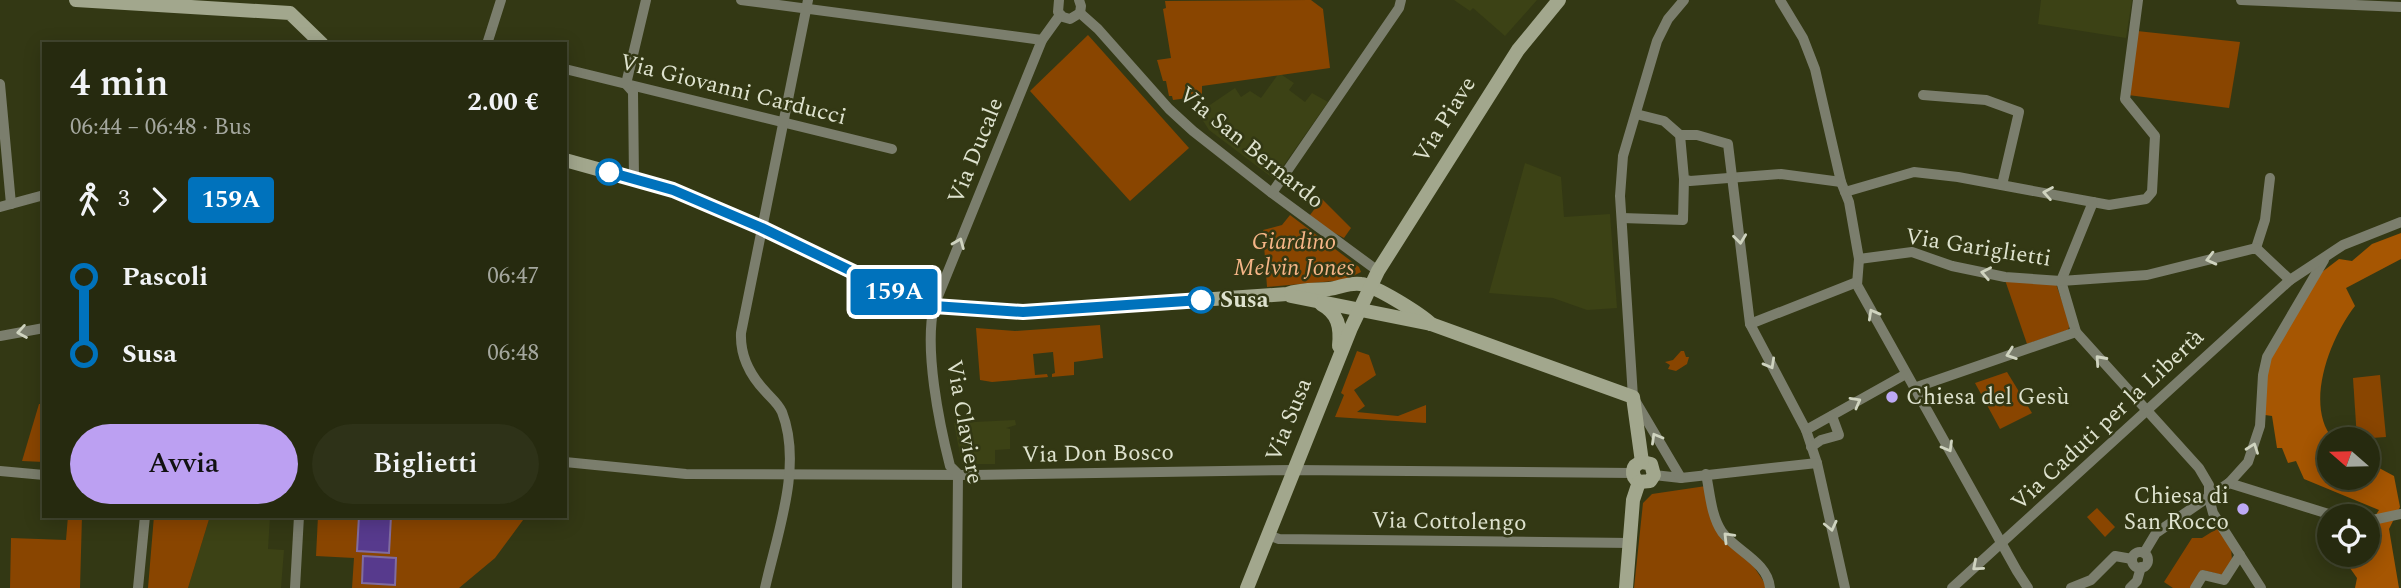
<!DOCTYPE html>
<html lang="it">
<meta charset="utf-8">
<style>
body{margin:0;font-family:Spectral,serif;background:#2e3218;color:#f1f3f6;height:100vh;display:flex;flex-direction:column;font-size:26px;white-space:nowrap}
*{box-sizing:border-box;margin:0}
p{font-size:23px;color:#a4a79e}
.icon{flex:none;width:38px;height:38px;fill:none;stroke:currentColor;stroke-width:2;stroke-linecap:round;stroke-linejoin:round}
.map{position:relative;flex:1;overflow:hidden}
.drawer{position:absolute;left:42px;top:42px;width:525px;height:476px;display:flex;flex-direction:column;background:#262a0f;border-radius:0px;box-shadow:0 4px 18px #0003,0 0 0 2px #42462f}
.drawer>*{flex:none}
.badge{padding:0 14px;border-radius:5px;font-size:24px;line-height:46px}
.needle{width:46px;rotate:290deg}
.fabs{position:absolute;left:2317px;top:427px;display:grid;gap:14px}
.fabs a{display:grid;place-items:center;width:63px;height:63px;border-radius:50%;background:#262a0f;box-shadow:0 4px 18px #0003,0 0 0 2px #42462f;font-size:35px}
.map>.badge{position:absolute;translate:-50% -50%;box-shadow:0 0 0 4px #fff}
.legs{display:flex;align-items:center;gap:10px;height:77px;padding:0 28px;font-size:23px}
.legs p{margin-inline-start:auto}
.headline{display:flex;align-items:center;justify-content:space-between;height:119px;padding:0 28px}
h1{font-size:38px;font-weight:600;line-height:52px}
.cta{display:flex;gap:14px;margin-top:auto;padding:14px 28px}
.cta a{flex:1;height:80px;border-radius:42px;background:#bca0f2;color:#111;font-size:28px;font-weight:600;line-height:80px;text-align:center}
.cta a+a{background:#2e3218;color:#f1f3f6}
ul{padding:0 28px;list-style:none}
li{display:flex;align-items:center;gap:24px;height:77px;font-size:26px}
li i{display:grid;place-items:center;width:10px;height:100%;margin:0 9px;background:currentColor}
li i::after{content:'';width:18px;height:18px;margin:-9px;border:5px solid;border-radius:50%;background:#262a0f}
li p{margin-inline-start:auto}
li:first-child i{background:linear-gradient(#0000 50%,currentColor 0)}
li:last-child i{background:linear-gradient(currentColor 50%,#0000 0)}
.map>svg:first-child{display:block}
.built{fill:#3c4215}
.green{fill:#894500}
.forest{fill:#a65602}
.water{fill:#573a8d;stroke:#806ca0;stroke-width:2}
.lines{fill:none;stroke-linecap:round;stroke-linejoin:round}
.street{stroke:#7b7e6d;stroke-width:10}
.secondary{stroke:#a2a78d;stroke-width:14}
.oneway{stroke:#cfd3bf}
.line-1-casing{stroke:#fff;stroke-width:16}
.line-1{stroke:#0072bc;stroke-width:10}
.stop-1-dot{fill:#fff;stroke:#0072bc;stroke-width:3.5}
.poi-dot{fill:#bda9f5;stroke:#333814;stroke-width:2.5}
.labels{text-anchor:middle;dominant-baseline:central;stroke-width:5;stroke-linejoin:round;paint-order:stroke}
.street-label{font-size:23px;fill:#dee2ce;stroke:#333814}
.park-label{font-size:23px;font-style:italic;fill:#f5b587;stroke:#333814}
.stop-label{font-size:23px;font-weight:bold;fill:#dee2ce;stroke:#333814;text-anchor:start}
.poi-label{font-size:23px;fill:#dee2ce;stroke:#333814;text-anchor:start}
</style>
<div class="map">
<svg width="2401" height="588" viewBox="0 0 2401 588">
<rect width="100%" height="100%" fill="#333814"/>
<g class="built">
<path d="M1454 0H1537L1505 36 1473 8 1470 11Z"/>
<path d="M2041 0H2132L2126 38 2038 24Z"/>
<path d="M1279 73 1294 83 1289 90 1305 102 1312 93 1328 102 1274 179 1209 130 1198 113 1235 88 1241 97 1250 91 1261 98Z"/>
<path d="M1525 163 1561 177 1564 217 1610 214 1617 308 1587 310 1553 298 1489 293Z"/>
<path d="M1015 420 1016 425 1006 428 1010 429V449L995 450V464H962L954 423Z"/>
<path d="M210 516H270L268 549 284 550 281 588H188Z"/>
</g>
<g class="green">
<path d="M1311 0 1323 9 1330 68 1202 86V96L1173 100 1172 96H1169L1166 81H1163L1157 60 1171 58 1163 9 1166 8 1165 1Z"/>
<path d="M2137 31 2240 42 2229 108 2128 95Z"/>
<path d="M1088 35 1189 148 1130 201 1030 91Z"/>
<path d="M1322 199 1351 228 1344 238 1307 219Z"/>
<path d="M1290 215 1359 267 1361 272 1345 280 1267 287 1263 230 1282 225Z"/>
<path d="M2005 280 2056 284 2070 324 2068 330 2027 344Z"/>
<path d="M1100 325 1103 358 1074 362V375L1052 377V374L1055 373 1053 352 1033 354 1035 375 1047 374 1048 377 992 382 980 380 976 328 1015 331Z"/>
<path d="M1357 351 1369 355 1376 375 1354 390 1365 406 1357 412 1398 416 1426 405V423L1335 417 1344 395 1341 393Z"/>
<path d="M1681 351H1684L1686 357H1689L1687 364 1676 371 1668 369 1670 365 1665 362 1673 360Z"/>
<path d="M2007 372 2032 413 2000 429 1975 383Z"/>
<path d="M2380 375 2386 437 2357 439 2353 378Z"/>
<path d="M39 404H44V462L22 461Z"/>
<path d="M1706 486 1712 521 1754 567 1768 588H1634L1643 503 1652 494Z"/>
<path d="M2097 508 2115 527 2105 537 2087 517Z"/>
<path d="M68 516H82L80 588H10L11 538 66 540Z"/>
<path d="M154 516H210L188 588H148Z"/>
<path d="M318 516H526L495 558 459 588H352L354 558 316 556Z"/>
<path d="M2218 528 2231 548 2232 560 2222 575 2203 570 2191 588H2173L2164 582 2192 538H2202Z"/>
</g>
<path class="forest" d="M2401 233V259L2346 288 2355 306C2330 338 2304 405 2333 439H2329V478H2368V462L2394 476 2400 507 2389 529 2399 588H2355L2357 578 2345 561 2349 555H2368V527L2379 510 2304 479 2296 461 2288 463 2282 448H2277L2272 416 2265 415 2266 376 2270 359 2322 272 2339 259 2352 261 2372 244Z"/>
<g class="water">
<path d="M359 516H391L389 553 357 551Z"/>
<path d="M363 556 396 558 395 585 362 583Z"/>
</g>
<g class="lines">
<g class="street">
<path d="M741 0 1042 40"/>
<path d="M1059 0 1058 12 1063 17 1070 19 1080 13 1081 6 1079 0"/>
<path d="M1780 0 1803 38 1815 69 1841 182 1849 202 1859 259 1857 285 2017 571 2028 588"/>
<path d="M2241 0 2401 7"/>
<path d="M1080 13 1098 29 1169 109 1193 131 1272 193 1378 271"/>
<path d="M487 44 501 0"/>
<path d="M565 69 892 149"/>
<path d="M0 84 11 204"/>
<path d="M1923 95 1986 100 2019 112 2002 185"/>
<path d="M1636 114 1664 121 1680 135 1684 179 1690 181 1781 174 1841 182"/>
<path d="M1680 135H1697L1728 144 1750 324 1806 430 1817 463 1845 588"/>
<path d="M634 179 633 92 626 84 646 0"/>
<path d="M1845 192 1914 172 1958 177 2109 205 2146 199 2152 192 2155 136 2125 99 2138 0"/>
<path d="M1272 193 1399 8 1401 0"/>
<path d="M2093 202 2061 281 2076 332 2199 468 2209 485V498L2213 513 2261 588"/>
<path d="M0 207 44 195"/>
<path d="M1622 218 1683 220 1684 179"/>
<path d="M2256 248 2265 220 2270 178"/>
<path d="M1859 259 1912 252 1952 266 2005 277 2061 281 2147 275 2256 248 2290 280"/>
<path d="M1750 324 1857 282"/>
<path d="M0 336 44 328"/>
<path d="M1914 388 2076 332"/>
<path d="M1806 430 1906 374"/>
<path d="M1811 447 1821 440 1839 435 1832 416"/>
<path d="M565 462 686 474 974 475 1293 470 1633 473"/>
<path d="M0 471 44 475"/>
<path d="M1706 474C1710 493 1711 516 1722 532 1736 551 1768 562 1770 588"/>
<path d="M1654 475 1681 478 1817 463"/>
<path d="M1681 478 1633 397 1620 196 1623 156 1657 41 1668 19 1684 0"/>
<path d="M2229 483 2335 516"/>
<path d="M2368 521 2401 514"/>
<path d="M1268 535 1279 539 1631 543"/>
<circle cx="2140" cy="560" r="8"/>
<path d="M2144 553 2156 533 2229 483 2248 462 2260 426 2263 375 2267 357 2324 260"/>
<path d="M138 588 145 516"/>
<path d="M295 588 299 516"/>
<path d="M765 588C777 534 803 466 782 412 778 403 771 398 765 391 749 374 740 356 741 333L808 0"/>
<path d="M957 588 958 474 950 466C939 423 924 349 934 306L1042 40 1060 15"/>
<path d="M1952 588 2290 280 2343 245 2401 222"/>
<path d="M2071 588 2091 580 2115 556 2132 559"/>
<path d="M2130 588 2137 581 2141 567"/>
<path d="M2195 588 2203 575 2224 580 2240 555"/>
</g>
<g class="secondary">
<path d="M76 0 290 13 322 44"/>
<path d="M565 160 673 190 762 228 897 294 934 306 1023 312 1287 294C1300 289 1315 290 1329 289 1340 288 1349 282 1361 284 1376 286 1419 313 1431 324"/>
<path d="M1291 296 1431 324 1633 397 1642 462"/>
<path d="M1321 304C1338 313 1341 327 1339 346"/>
<path d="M1639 482 1650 481 1654 475 1651 464 1642 462"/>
<path d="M1639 482C1630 476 1631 465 1642 462"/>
<path d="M1247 588 1351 328 1378 271 1518 50 1559 0"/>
<path d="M1626 588 1633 500 1639 482"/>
</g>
</g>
<defs><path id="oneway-chevron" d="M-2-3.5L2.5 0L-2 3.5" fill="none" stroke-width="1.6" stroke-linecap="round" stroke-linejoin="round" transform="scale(1.75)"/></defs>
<g class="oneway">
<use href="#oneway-chevron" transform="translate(2048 193) rotate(-170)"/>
<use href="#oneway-chevron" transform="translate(1740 239) rotate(83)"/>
<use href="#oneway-chevron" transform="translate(959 243) rotate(-68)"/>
<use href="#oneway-chevron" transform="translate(2211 259) rotate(166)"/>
<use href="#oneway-chevron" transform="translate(1986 273) rotate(-169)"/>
<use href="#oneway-chevron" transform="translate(1873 314) rotate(-119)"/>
<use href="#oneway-chevron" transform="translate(22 332) rotate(170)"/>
<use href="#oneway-chevron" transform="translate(2011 354) rotate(161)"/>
<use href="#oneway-chevron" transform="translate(2100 360) rotate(-132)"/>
<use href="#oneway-chevron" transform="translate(1770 364) rotate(61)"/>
<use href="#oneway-chevron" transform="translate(1856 402) rotate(-29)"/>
<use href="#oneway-chevron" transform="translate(1656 438) rotate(-120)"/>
<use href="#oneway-chevron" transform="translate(1948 447) rotate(60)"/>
<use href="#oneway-chevron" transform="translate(2253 448) rotate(-70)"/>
<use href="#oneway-chevron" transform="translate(1831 526) rotate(77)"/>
<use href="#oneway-chevron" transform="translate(1728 537) rotate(-134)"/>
<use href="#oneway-chevron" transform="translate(1977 566) rotate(139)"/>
</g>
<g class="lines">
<g class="line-1-casing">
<path id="line-1" d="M609 172 673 190 762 228 897 293 934 306 1023 312 1201 300"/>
</g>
<use href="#line-1" class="line-1"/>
</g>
<g class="stop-1-dot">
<circle cx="609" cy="172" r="12"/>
<circle cx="1201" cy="300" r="12"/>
</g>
<g class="poi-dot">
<circle cx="1892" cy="397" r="7"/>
<circle cx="2243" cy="509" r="7"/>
</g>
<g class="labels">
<g class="street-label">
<text transform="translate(733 90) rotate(14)">Via Giovanni Carducci</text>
<text transform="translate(1445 120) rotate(-58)">Via Piave</text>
<text transform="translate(1251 148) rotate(39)">Via San Bernardo</text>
<text transform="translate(976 151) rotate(-68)">Via Ducale</text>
<text transform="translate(1978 248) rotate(9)">Via Gariglietti</text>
<text transform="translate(1289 420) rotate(-68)">Via Susa</text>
<text transform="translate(2108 420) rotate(-43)">Via Caduti per la Libertà</text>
<text transform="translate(964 422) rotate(80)">Via Claviere</text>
<text transform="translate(1098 454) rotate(-1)">Via Don Bosco</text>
<text transform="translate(1449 522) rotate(1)">Via Cottolengo</text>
</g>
<g class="park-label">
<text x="1294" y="242">Giardino<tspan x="1294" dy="26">Melvin Jones</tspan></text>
</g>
<g class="stop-label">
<text x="1220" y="300">Susa</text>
</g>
<g class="poi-label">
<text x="1906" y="397">Chiesa del Gesù</text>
<text x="2229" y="496" text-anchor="end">Chiesa di<tspan x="2229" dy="26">San Rocco</tspan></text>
</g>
</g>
</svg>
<div class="fabs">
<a><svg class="needle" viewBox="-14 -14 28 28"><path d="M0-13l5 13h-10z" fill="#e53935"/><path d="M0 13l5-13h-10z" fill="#a4a79e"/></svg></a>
<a><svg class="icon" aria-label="locate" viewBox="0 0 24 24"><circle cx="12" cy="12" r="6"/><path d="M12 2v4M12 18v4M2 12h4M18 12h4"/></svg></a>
</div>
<b class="badge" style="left:894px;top:292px;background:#0072bc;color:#fff">159A</b>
<section class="drawer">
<div class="headline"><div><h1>4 min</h1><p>06:44 – 06:48 · Bus</p></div><b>2.00 €</b></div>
<div class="legs"><svg class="icon" aria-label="walk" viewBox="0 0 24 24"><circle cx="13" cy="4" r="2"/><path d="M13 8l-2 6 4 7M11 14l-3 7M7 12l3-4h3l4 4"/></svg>3<svg class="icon" aria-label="forward" viewBox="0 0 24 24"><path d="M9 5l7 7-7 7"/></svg><b class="badge" style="background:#0072bc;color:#fff">159A</b></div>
<ul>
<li><i style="color:#0072bc"></i><b>Pascoli</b><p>06:47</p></li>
<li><i style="color:#0072bc"></i><b>Susa</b><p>06:48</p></li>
</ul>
<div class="cta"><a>Avvia</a><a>Biglietti</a></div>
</section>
</div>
